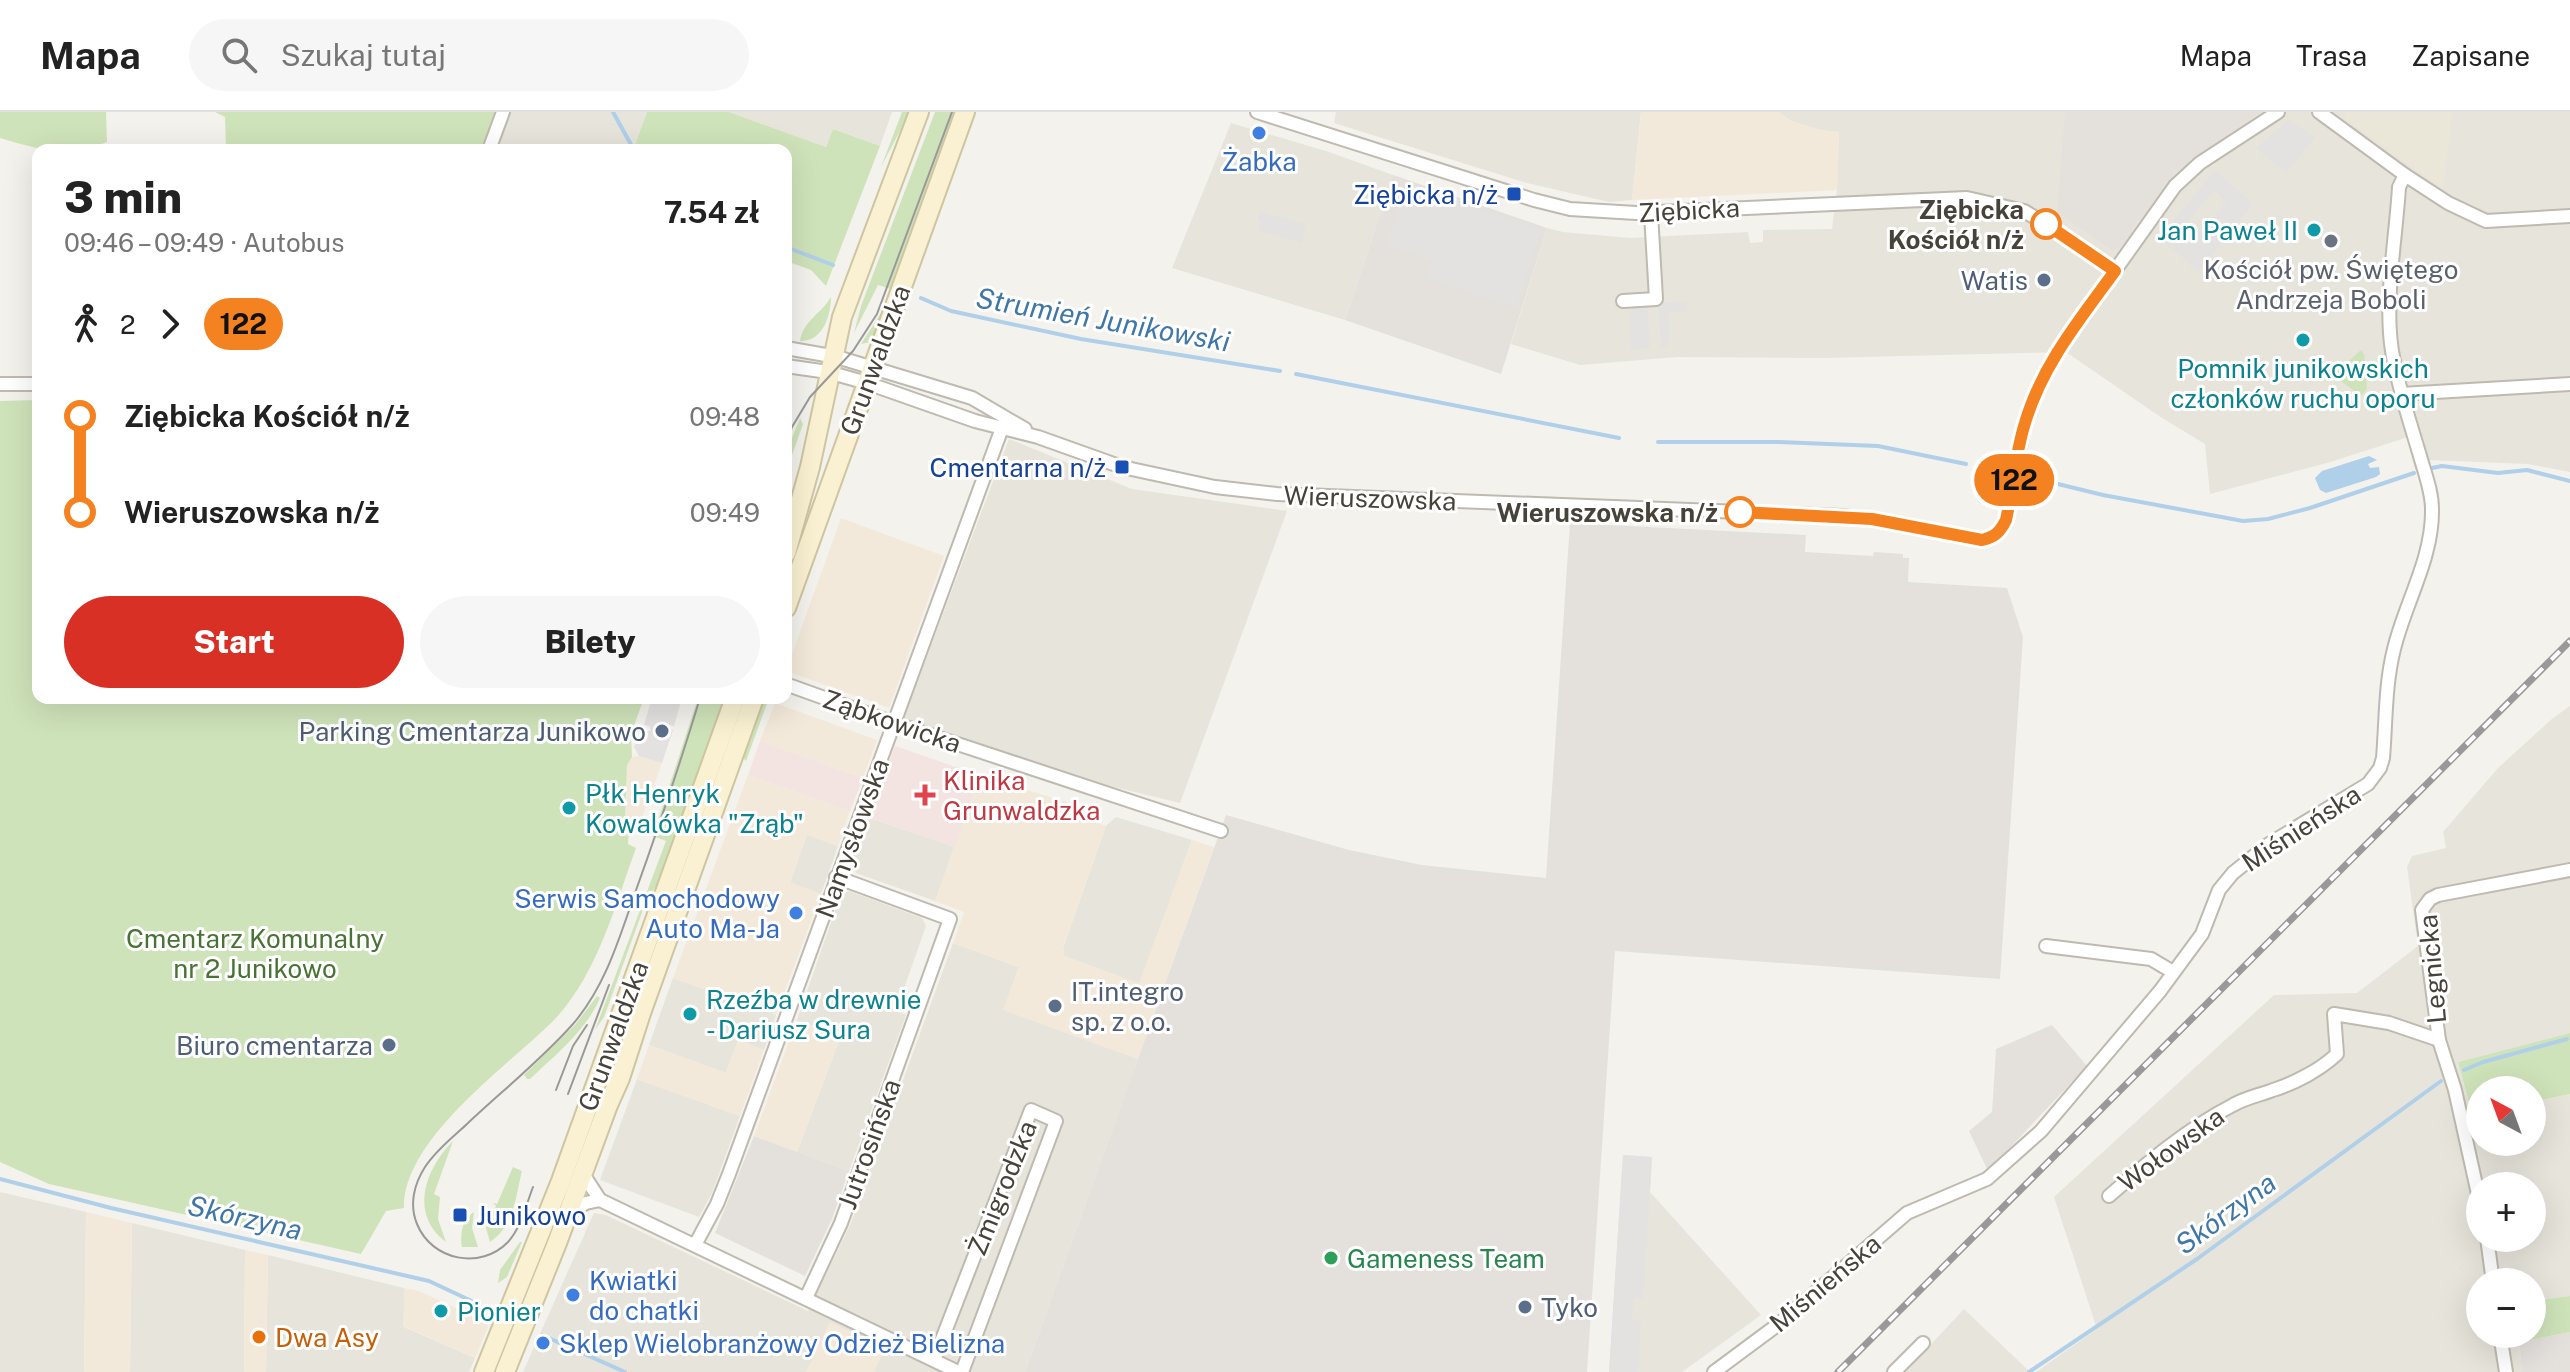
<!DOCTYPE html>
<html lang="pl">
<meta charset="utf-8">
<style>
body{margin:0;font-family:"Public Sans",sans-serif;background:#f6f6f6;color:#222;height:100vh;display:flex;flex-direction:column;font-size:30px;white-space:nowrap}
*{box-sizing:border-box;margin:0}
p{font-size:26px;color:#767676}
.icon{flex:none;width:44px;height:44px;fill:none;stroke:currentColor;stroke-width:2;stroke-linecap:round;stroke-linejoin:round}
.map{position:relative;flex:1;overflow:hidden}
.sheet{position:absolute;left:32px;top:32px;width:760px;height:560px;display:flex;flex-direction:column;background:#fff;border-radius:16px;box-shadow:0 8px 32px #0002}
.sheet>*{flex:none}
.badge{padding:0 16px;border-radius:26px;font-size:28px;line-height:52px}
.needle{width:52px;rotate:319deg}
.tools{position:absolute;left:2466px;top:964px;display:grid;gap:16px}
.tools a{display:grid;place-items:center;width:80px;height:80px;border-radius:50%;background:#fff;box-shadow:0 8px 32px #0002;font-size:40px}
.map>.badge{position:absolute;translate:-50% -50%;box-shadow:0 0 0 4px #fff}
.legs{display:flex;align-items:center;gap:12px;height:88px;padding:0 32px;font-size:26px}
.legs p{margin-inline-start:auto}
.summary{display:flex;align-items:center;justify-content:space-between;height:136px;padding:0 32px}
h1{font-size:44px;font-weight:800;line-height:60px}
.primary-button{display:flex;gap:16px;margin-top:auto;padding:16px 32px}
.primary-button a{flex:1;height:92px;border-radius:48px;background:#d93025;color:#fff;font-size:32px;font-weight:800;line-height:92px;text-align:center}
.primary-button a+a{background:#f6f6f6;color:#222}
ul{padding:0 32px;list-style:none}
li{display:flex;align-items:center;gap:28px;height:96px;font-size:30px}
li i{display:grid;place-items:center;width:12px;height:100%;margin:0 10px;background:currentColor}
li i::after{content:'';width:20px;height:20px;margin:-10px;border:6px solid;border-radius:50%;background:#fff}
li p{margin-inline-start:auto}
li:first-child i{background:linear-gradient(#0000 50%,currentColor 0)}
li:last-child i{background:linear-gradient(currentColor 50%,#0000 0)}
header{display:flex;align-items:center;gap:48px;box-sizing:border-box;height:112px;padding:0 40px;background:#fff;border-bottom:2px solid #e0e0e0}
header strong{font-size:38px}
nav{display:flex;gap:44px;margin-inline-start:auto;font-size:28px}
.search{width:560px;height:72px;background:#f6f6f6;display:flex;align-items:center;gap:20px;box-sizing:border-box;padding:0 28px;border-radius:44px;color:#767676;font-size:30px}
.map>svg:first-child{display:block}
.residential{fill:#e7e4db;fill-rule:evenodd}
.commercial{fill:#f3e9da}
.industrial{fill:#e4e1dd}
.education{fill:#ebe7d8}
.medical{fill:#f3e4e1}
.green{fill:#cfe3ba}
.parking{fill:#e3e2e0;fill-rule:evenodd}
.water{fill:#b0cfe9}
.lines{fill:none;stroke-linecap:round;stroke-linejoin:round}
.stream{stroke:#b0cfe9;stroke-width:4}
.street-casing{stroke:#bfbaaf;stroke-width:16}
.secondary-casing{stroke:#cec5a1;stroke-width:22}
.street{stroke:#fff;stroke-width:12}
.secondary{stroke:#f9f1d1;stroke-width:18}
.tram{stroke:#999;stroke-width:2}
.rail-casing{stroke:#999;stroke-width:7}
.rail{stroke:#fff;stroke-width:4;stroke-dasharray:12;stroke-linecap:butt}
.line-1-casing{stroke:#fff;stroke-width:18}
.line-1{stroke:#f58220;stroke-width:12}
.shop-dot{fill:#3f7fe0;stroke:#fff;stroke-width:3}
.transit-dot{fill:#1a4fb4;stroke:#fff;stroke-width:3}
.stop-1-dot{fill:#fff;stroke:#f58220;stroke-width:4}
.culture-dot{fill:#0f9aa8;stroke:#fff;stroke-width:3}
.worship-dot{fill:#6b7280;stroke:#fff;stroke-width:3}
.service-dot{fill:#5c6f8a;stroke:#fff;stroke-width:3}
.health-dot{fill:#e0444e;stroke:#fff;stroke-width:3}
.leisure-dot{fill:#2e9e5b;stroke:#fff;stroke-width:3}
.food-dot{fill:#e8710a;stroke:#fff;stroke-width:3}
.labels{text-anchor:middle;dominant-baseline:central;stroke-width:6;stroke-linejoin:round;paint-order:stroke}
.shop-label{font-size:26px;fill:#366cbe;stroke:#fff;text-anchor:start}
.transit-label{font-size:26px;fill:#164399;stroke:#fff;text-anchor:end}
.stop-label{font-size:26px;font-weight:bold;fill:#48433a;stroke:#fff;text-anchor:end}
.street-label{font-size:26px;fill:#48433a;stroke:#fff}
.culture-label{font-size:26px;fill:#0d838f;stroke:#fff;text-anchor:start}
.worship-label{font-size:26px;fill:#5b616d;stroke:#fff}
.service-label{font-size:26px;fill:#4e5e75;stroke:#fff;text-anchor:end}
.health-label{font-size:26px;fill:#be3a42;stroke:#fff;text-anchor:start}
.park-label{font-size:26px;fill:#497334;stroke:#fff}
.leisure-label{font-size:26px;fill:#27864d;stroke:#fff;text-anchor:start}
.food-label{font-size:26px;fill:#c56008;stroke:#fff;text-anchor:start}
.water-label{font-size:28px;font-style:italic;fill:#3f77a8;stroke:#fff}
</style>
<header>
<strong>Mapa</strong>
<div class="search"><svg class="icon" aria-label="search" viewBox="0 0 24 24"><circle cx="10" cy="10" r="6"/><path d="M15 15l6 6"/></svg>Szukaj tutaj</div>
<nav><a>Mapa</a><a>Trasa</a><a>Zapisane</a></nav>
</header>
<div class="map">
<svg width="2570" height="1260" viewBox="0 0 2570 1260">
<rect width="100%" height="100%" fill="#f4f2ec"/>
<g class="residential">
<path d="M506 0H647L633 38H492Z"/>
<path d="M729 0H892L880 34 833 17 826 35Z"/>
<path d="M1336 0H1641L1632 88 1609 90 1527 71 1334 11Z"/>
<path d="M1779 0H2570V360L2528 352 2429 348 2421 321 2327 351 2210 382 2205 332 2159 304 2066 240 1823 246 1677 245 1580 253 1511 232 1547 116 1563 120 1630 126 1748 120 1750 131 1763 130V118L1832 117 1837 78 1839 20 1820 18 1791 9Z"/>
<path d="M1231 11 1329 40 1393 63 1345 208 1172 156Z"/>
<path d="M1009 327 1132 377 1287 399 1180 691 1028 654 901 613Z"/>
<path d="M2570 594V921L2458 950 2472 1002 2480 1000V1030H2532V990L2570 982V1184L2532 1189V1170H2480V1222H2518L2522 1260H2036L2097 1217 2054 1085 2274 883 2357 881 2418 834 2407 755 2412 744 2446 736 2443 720 2498 656 2553 606ZM2480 1074H2532V1126H2480Z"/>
<path d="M1116 705 1192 728 1140 872 1064 844 1063 836 1106 714Z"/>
<path d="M869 706 955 735 935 789 856 761 852 752Z"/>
<path d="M807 722 838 734 821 782 790 771Z"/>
<path d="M849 779 922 806 926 814 896 899 906 903 849 1059 797 1040 841 924 797 908 841 782Z"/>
<path d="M953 831 1019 855 1004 898 1138 947 1025 1260H523L594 1101 606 1103 808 1199 851 1111Z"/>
<path d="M673 866 776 903 764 938 738 928 726 961 649 933Z"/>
<path d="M637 967 740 1004 712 1081 699 1105 600 1068Z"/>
<path d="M1623 1043 1652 1045 1650 1080 1761 1203 1682 1260H1609Z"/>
<path d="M0 1080 86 1100 84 1260H0Z"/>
<path d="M132 1111 245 1138 244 1260H130Z"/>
<path d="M268 1143 404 1176V1215L475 1246 469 1260H266Z"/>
<path d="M1964 1197 2030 1260H1905Z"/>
</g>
<g class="commercial">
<path d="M1641 0H1779L1791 9 1820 18 1839 20 1837 78 1632 88Z"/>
<path d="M841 406 944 444 889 596 786 559Z"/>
<path d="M775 591 877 628 863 666 760 629Z"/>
<path d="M639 644 662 651 643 703 641 706H626L627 652 632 645Z"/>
<path d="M748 663 850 699 838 734 807 723 790 770 821 782 776 903 673 866Z"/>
<path d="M979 663 1089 697 1095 710 1106 714 1063 835 1064 844 1139 871 1192 728 1214 735 1138 947 1003 898 1019 855 953 831 964 800 935 789Z"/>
<path d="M797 908 841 924 797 1040 754 1024Z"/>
<path d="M738 928 764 938 740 1004 637 967 649 933 726 961Z"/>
<path d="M86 1100 132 1111 130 1260H84Z"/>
<path d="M245 1138 268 1143 266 1260H244Z"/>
<path d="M404 1176 419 1179 484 1209 488 1215 475 1246 403 1214Z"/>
<path d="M830 1210 858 1223 857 1226 885 1237 874 1260H806Z"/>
</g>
<g class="industrial">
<path d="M2065 0H2260L2174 61 2145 106 2138 108 2132 117V125L2124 133 2113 139 2057 100Z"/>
<path d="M1393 63 1547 116 1501 262 1345 208Z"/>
<path d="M1570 411 1806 423 1805 440 1873 444 1874 440 1903 442V446H1909L1908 470 2007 476 2023 525 2000 867 1615 839 1587 1260H1025L1226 703 1349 738 1422 753 1546 766Z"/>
<path d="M2052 913 2087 954 1988 1059 1969 1019 1992 1000 1996 937Z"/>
<path d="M754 1024 849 1059 832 1107 805 1164 715 1121Z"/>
<path d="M2570 1220V1260H2522L2519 1230Z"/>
</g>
<path class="education" d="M2347 0H2453L2443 77 2343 6Z"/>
<g class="medical">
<path d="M760 629 863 666 850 699 748 663Z"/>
<path d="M895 634 979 663 955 735 869 706Z"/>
</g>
<g class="green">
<path d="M0 0H106L107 30C67 45 39 38 0 26Z"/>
<path d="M215 0H499L484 38H226L225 5Z"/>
<path d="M647 0H729L826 35 833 17 880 34 826 174 811 158 786 149V38H633Z"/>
<path d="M902 0H910L881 55Z"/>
<path d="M935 0H955L878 217 870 230 861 232 883 198 891 177 878 173 854 221 861 194Z"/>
<path d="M831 185C831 203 823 230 800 229 803 209 821 202 831 185Z"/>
<path d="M2361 238 2364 242 2367 277 2361 284 2333 263Z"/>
<path d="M38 288V586H644L631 622 632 645 627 653 625 712H629L628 732 636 736C615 794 598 860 556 906 510 953 403 1026 404 1096L386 1099 361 1142 49 1072 0 1050V289Z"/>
<path d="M800 306 803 312 790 349 786 348V341Z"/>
<path d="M698 586H726L663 761 644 795 604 905 595 918 666 729 653 724Z"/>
<path d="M763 586H769L746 649 742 645Z"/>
<path d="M597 884 600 886C586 919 555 943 530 967H527L524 963 575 913Z"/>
<path d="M2570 921V982L2532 990V978H2480V1000L2472 1002 2458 950Z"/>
<path d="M453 1029 434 1082 440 1085 438 1107 446 1130C409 1102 425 1057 453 1029Z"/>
<path d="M513 1055 522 1059C515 1086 515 1113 490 1130L486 1116 488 1105 492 1106 493 1101 490 1099H494L496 1094 493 1091 497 1092Z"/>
<path d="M474 1100 472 1116 478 1135H462C460 1122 462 1107 474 1100Z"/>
<path d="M520 1130H522L507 1165 498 1171 500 1158Z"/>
<path d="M2570 1184V1220L2519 1230 2518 1222H2532V1189Z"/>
</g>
<g class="parking">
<path d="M2289 8 2315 25 2286 61 2256 36Z"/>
<path d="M2215 58 2253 92 2198 160 2161 125ZM2214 78 2227 90 2194 128 2181 117Z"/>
<path d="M1407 74 1541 117 1516 196 1426 166 1432 147 1386 133Z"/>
<path d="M1260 99 1306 113 1301 131 1259 118 1261 110 1257 108Z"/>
<path d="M1687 190V200L1668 201 1670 227 1666 235H1661L1658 191Z"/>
<path d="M1647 192 1650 236 1631 237 1629 193Z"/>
<path d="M652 586H682L674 614 664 612 665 616 673 618 662 651 639 644 634 635 637 626 651 618 649 614 644 613Z"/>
<path d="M1623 1043 1652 1045 1643 1187H1633L1632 1208 1641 1209 1638 1260H1609Z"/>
</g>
<path class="water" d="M2369 344 2377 348 2368 352 2370 356 2379 355 2380 362 2376 365 2326 381 2320 378 2315 366 2322 359Z"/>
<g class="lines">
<g class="stream">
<path d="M613 0 634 38"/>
<path d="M786 135 833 153"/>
<path d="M921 186 951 199 1081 227 1280 259"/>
<path d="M1296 262 1619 326"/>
<path d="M1658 330H1779L1878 334 1966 352"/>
<path d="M2432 356 2442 354 2498 361 2527 358 2570 369"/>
<path d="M2058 372 2103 383 2243 409 2268 407 2310 396 2414 361"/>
<path d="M2464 958 2483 950 2567 927"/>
<path d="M0 1067 111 1096 429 1169 478 1192"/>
<path d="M542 1223 625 1260"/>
<path d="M2029 1260 2197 1147 2441 969"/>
</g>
<g class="street-casing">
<g id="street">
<path d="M1257 0 1534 88 1570 97 1636 101 1967 86 2024 99 2046 112 2115 159"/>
<path d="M489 38 503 0"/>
<path d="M2405 63 2448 91 2486 109 2570 104"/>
<path d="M1623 189 1656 187 1651 101"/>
<path d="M786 236 837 245 972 286 1025 317"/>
<path d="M786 254 828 260 867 271 975 309 1038 325 1122 355 1215 375 1277 382 1843 404 1897 411 1982 428C1995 425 2001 421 2006 408L2024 314 2037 278 2057 240 2175 74 2200 51 2278 0"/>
<path d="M0 272H38"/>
<path d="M2401 282 2570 272"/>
<path d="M791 574 894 611 1221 719"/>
<path d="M2046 834 2151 847 2173 860"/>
<path d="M583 1062 600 1088 958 1260"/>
<path d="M2109 1084C2147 1051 2188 1016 2233 993 2245 986 2260 983 2273 978 2295 971 2320 958 2337 942L2334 902 2389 911 2439 928"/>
<path d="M2480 1091 2455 978 2439 928 2422 798 2430 787 2438 783 2570 758"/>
<path d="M568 1102 586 1091 600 1088"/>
<path d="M2487 1126 2493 1170"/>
<path d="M695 1133 717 1092 729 1062 1002 316"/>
<path d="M806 1186 841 1111 950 807 836 765"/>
<path d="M2500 1222 2506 1260"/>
<path d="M934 1248 1031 998 1056 1009 962 1260"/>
<path d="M1714 1260 1780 1211 1907 1101 1987 1067 2041 1019 2160 879 2202 822 2219 778 2233 761 2269 732 2368 672 2380 656 2383 646C2386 610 2385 572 2394 537 2405 491 2433 446 2432 397 2432 379 2425 362 2420 344 2410 310 2398 275 2392 239 2384 189 2396 126 2399 75L2405 63 2319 0"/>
<path d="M1894 1260 1923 1231"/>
</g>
</g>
<g class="secondary-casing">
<g id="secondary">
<path d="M786 441 810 355 842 205 919 0"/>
<path d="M786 496 965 0"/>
<path d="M484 1260 561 1069 735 586"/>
<path d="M505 1260 557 1131 608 993 620 966 641 901 754 586"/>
</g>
</g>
<use href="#street" class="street"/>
<use href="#secondary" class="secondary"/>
<g class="tram">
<path d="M786 331 792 315 810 285 853 239 877 202 952 0"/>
<path d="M556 978 573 934 587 913"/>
<path d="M568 982 609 873"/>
<path d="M533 1075C526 1093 521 1116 508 1130 481 1158 432 1149 417 1112 409 1093 414 1072 425 1055 436 1038 453 1025 467 1012 502 979 541 948 573 912 605 875 619 827 635 781 658 717 680 652 700 586"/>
</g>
<g class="rail-casing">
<path id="rail" d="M1838 1260 2570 529"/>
</g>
<use href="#rail" class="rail"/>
</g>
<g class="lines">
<g class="line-1-casing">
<path id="line-1" d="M1740 400 1872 407 1982 428C1995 425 2000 420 2006 408 2013 376 2015 342 2025 311 2042 253 2080 207 2115 159L2046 112"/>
</g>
<use href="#line-1" class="line-1"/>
</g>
<g class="shop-dot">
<circle cx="1259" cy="21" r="8"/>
<circle cx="796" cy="801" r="8"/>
<circle cx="573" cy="1183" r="8"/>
<circle cx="543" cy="1231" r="8"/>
</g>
<g class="transit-dot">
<rect x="1506" y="74" width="16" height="16" rx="4"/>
<rect x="1114" y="347" width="16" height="16" rx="4"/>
<rect x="452" y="1095" width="16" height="16" rx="4"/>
</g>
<g class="stop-1-dot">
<circle cx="2046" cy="112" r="14"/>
<circle cx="1740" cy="400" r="14"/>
</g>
<g class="culture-dot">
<circle cx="2314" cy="118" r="8"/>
<circle cx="2303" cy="228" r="8"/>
<circle cx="569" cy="696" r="8"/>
<circle cx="690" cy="902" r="8"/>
<circle cx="441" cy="1199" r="8"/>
</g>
<circle class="worship-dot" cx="2331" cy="129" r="8"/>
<g class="service-dot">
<circle cx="2044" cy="168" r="8"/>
<circle cx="662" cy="619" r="8"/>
<circle cx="1055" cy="894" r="8"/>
<circle cx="389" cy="933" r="8"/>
<circle cx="1525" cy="1195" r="8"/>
</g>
<path class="health-dot" d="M921 671h8v8h8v8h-8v8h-8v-8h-8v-8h8z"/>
<circle class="leisure-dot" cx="1331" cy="1146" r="8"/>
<circle class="food-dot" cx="259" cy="1225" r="8"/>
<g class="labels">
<g class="shop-label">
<text x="1259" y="49" text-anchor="middle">Żabka</text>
<text x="780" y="786" text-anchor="end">Serwis Samochodowy<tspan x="780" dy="30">Auto Ma-Ja</tspan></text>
<text x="589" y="1168">Kwiatki<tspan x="589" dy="30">do chatki</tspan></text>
<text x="559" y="1231">Sklep Wielobranżowy Odzież Bielizna</text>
</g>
<g class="transit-label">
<text x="1498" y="82">Ziębicka n/ż</text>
<text x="1106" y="355">Cmentarna n/ż</text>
<text x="476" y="1103" text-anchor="start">Junikowo</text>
</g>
<g class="stop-label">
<text x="2024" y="97">Ziębicka<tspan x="2024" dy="30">Kościół n/ż</tspan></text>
<text x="1718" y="400">Wieruszowska n/ż</text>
</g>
<g class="street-label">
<text transform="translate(1689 98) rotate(-3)">Ziębicka</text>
<text transform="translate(875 248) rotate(-70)">Grunwaldzka</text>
<text transform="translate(1370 386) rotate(2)">Wieruszowska</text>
<text transform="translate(892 609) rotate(19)">Ząbkowicka</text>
<text transform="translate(2301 716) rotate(-33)">Miśnieńska</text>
<text transform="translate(852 726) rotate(-70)">Namysłowska</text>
<text transform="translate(2432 857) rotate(-95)">Legnicka</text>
<text transform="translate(613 924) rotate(-70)">Grunwaldzka</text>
<text transform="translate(869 1032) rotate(-70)">Jutrosińska</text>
<text transform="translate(2171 1037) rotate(-36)">Wołowska</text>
<text transform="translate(1002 1076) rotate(-68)">Żmigrodzka</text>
<text transform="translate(1825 1171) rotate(-40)">Miśnieńska</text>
</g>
<g class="culture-label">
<text x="2298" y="118" text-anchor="end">Jan Paweł II</text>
<text x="2303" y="256" text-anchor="middle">Pomnik junikowskich<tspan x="2303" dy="30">członków ruchu oporu</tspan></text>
<text x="585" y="681">Płk Henryk<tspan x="585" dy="30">Kowalówka "Zrąb"</tspan></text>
<text x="706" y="887">Rzeźba w drewnie<tspan x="706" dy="30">- Dariusz Sura</tspan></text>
<text x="457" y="1199">Pionier</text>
</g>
<g class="worship-label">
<text x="2331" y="157">Kościół pw. Świętego<tspan x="2331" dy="30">Andrzeja Boboli</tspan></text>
</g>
<g class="service-label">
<text x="2028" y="168">Watis</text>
<text x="646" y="619">Parking Cmentarza Junikowo</text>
<text x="1071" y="879" text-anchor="start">IT.integro<tspan x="1071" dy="30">sp. z o.o.</tspan></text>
<text x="373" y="933">Biuro cmentarza</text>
<text x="1541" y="1195" text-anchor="start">Tyko</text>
</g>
<g class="health-label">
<text x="943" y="668">Klinika<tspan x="943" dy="30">Grunwaldzka</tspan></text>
</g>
<g class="park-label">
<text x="255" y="826">Cmentarz Komunalny<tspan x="255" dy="30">nr 2 Junikowo</tspan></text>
</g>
<g class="leisure-label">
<text x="1347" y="1146">Gameness Team</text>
</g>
<g class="food-label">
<text x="275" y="1225">Dwa Asy</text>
</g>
<g class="water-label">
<text transform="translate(1103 207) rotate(10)">Strumień Junikowski</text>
<text transform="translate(2225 1101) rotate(-36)">Skórzyna</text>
<text transform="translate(245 1105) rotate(13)">Skórzyna</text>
</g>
</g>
</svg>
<div class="tools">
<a><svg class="needle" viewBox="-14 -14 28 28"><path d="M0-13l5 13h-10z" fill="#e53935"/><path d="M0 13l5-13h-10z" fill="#767676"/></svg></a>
<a>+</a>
<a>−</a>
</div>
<b class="badge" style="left:2014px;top:368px;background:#f58220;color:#111">122</b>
<section class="sheet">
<div class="summary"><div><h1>3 min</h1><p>09:46 – 09:49 · Autobus</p></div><b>7.54 zł</b></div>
<div class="legs"><svg class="icon" aria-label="walk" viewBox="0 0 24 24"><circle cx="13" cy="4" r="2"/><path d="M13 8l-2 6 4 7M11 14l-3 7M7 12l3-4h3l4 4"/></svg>2<svg class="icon" aria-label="forward" viewBox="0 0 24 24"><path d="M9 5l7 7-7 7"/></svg><b class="badge" style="background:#f58220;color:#111">122</b></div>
<ul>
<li><i style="color:#f58220"></i><b>Ziębicka Kościół n/ż</b><p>09:48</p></li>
<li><i style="color:#f58220"></i><b>Wieruszowska n/ż</b><p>09:49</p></li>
</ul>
<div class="primary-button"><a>Start</a><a>Bilety</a></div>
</section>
</div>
